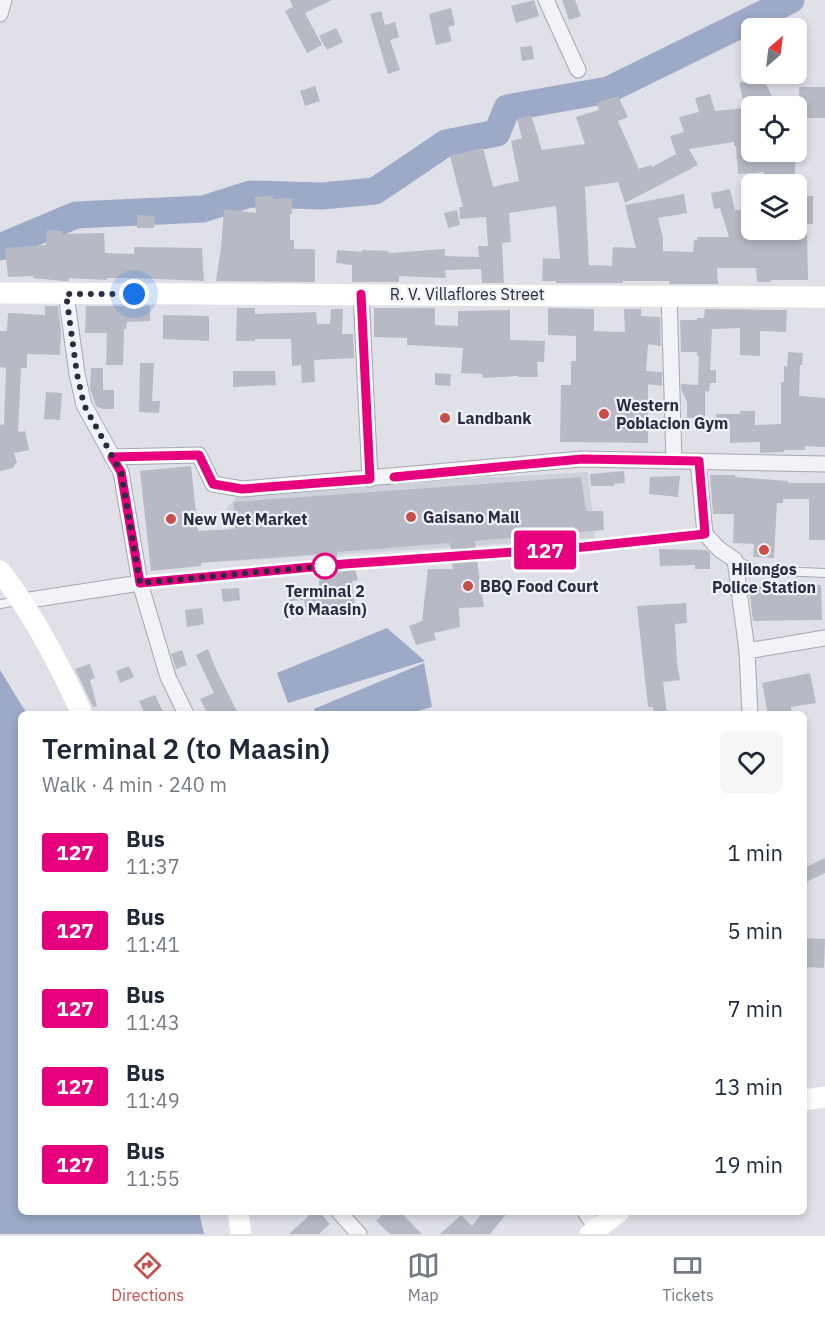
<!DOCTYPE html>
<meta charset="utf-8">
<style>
body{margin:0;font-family:"IBM Plex Sans",sans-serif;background:#f6f6f7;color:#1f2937;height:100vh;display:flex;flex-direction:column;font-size:22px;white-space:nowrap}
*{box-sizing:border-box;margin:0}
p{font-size:20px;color:#747a83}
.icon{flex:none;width:33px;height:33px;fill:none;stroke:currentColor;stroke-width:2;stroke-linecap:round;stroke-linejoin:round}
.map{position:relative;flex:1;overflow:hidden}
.side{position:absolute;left:18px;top:711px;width:789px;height:504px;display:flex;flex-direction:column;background:#fff;border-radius:9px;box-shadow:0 3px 9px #0003}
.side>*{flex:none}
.badge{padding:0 12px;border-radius:4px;font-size:21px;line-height:39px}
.needle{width:39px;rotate:28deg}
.tools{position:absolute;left:741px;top:18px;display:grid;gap:12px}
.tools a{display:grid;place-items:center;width:66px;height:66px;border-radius:9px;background:#fff;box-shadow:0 3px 9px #0003;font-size:30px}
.you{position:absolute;width:30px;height:30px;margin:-15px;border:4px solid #fff;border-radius:50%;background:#1a73e8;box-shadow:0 0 0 9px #1a73e833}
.map>.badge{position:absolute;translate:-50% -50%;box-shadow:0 0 0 3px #fff}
.round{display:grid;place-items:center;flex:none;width:63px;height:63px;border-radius:9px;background:#f6f6f7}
.overview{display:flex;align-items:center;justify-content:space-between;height:102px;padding:0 24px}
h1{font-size:28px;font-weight:600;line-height:45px}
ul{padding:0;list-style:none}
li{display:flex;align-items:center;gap:18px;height:78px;padding:0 24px}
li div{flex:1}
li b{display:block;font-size:22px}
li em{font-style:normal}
li .badge{min-width:66px;font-weight:700;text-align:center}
.menu{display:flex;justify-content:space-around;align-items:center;height:84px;border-top:2px solid #e0e1e3;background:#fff;font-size:16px;color:#747a83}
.menu a{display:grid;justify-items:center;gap:3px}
.menu .active{color:#c94d49}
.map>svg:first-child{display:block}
.built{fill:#ced0da}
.water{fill:#9ca9c7}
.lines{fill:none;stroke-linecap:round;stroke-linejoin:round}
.river{stroke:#9ca9c7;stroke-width:27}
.building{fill:#b7bac5}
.lane-casing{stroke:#a5a7b2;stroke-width:10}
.street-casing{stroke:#a5a7b2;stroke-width:17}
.lane{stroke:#f2f3f7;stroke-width:8}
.street{stroke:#f2f3f7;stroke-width:15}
.secondary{stroke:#fff;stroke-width:21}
.line-casing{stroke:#fff;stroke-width:14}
.line{stroke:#e6007e;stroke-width:9}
.walk{stroke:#292d3f;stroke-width:6;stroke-dasharray:0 10.8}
.poi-dot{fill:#c94d49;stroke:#eff1f6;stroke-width:2}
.stop-dot{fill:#fff;stroke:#e6007e;stroke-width:3}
.labels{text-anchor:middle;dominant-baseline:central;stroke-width:4.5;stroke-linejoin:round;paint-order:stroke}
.street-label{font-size:16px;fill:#292d3f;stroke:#eff1f6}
.poi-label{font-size:16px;font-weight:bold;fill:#292d3f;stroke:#eff1f6;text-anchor:start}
.stop-label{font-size:16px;font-weight:bold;fill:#292d3f;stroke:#eff1f6}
</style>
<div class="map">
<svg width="825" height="1234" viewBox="0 0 825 1234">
<rect width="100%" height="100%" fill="#e0e1e8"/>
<path class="built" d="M588 472 595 538 233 561 227 508 242 491Z"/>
<g class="water">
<path d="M387 628 425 661 288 703 277 673Z"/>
<path d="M424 663 432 707 408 714H316L314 709Z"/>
<path d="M0 670 27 714H21V1212H199L204 1234H0Z"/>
</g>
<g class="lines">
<path class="river" d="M0 247 76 215 203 209 250 194 322 196 375 191 446 143 497 133 507 108 608 90 791 0"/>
</g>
<g class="building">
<path d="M290 0H332L305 13 322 45 307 53 285 11 293 7Z"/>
<path d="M534 0 539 16 516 23 511 6Z"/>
<path d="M562 0H575L581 16 569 20Z"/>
<path d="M451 8 455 25 448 27 452 41 436 45 429 14Z"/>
<path d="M381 11 385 25 395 22 399 37 390 40 400 70 388 74 370 14Z"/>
<path d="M336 28 343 42 327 50 319 36Z"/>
<path d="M532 46 534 59 522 61 520 47Z"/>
<path d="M762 76 777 106H752V152H795V184H764V172L738 174 736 146H734V142L689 149 698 165 625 203 618 182 585 187 589 265 612 266 613 247 636 248 625 205 684 194 687 213 658 218 663 238V251L693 252 694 240H697V237H729L720 208 714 209 711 193 730 189 735 210 752 209V236L786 235V230H807L808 280H771V282H757L756 268H717L718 284H669V281H623V283H556V281H542L543 258 560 259 556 206 509 213 511 242 502 243 504 283H482L481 269 445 270 446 278 399 276V282H352V265L336 263 337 250 362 252V250L388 251 389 253 445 249V256L479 257 478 246H488L486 217 460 219 459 207H463L450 156 483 148 493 187 519 181 511 141 522 138 517 119 531 115 542 150 585 144 576 117 599 110 596 103 618 96 628 117 618 121 639 169 651 165 652 167 676 154 670 136 684 132 679 117 699 112 695 98 710 94 715 111 745 108 739 83Z"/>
<path d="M315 86 320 101 305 106 300 91Z"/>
<path d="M799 87H825V118H800Z"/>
<path d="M273 196V199L292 198V214H290V240H294V249H315V282L216 281 221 248 224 209 256 213 255 197Z"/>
<path d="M813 196V224H796V197Z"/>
<path d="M457 210 460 225 448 228 444 213Z"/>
<path d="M137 215 155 216 154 228H137Z"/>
<path d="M47 230 63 231 62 234 104 233 105 253 134 254V247L202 248 204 281 134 278H107V280L69 278V281H62L33 278 34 276 8 277 5 250 6 248 46 245Z"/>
<path d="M45 306H58L61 331 60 355 27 354V368H21L18 432 25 431 29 450 14 453 17 462 13 468 0 471V425L4 424 6 368 0 367V331H7L8 313 45 315Z"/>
<path d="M86 306H150V321L127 322 126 329H124L123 365H106L107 333H85Z"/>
<path d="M237 308H255V314L316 312 317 324H330L331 309H343L342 334H353L354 358 314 360 315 382 302 383 301 365 292 366 291 339H255V341H236Z"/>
<path d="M374 308H435V325L458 326V311L510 310V340L545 341 544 362H537L538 377H518V376L483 378 482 374 461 373 463 348 407 345V338L374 337Z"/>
<path d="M548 308 594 309V331L625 332 624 309H641V316L660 317 661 346 648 344 646 371 662 372V386L648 384V443L560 442 561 385H571V361H576V336L548 335Z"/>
<path d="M705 309 787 310 786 332 760 331V356L740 355V328L712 329 710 370H716V383H710L709 392 705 391V418H687V402L682 391 681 384 698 385 699 356H697V352H681L680 320H697V318H704Z"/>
<path d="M163 315 209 316V341L163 339Z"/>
<path d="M788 352 803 353 802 365H800L799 396 825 398V447L805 446V450H784V452L760 453V442L730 443V427H716V414H740V411H755V425L781 424V382H784V366L787 367Z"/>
<path d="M140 363H154L152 401H160L159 413 139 412Z"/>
<path d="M91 368H103V390H114V409H102L96 406 90 389Z"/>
<path d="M233 371H275L276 385 233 387Z"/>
<path d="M435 373 451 374 450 386 435 385Z"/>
<path d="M46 392 62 393 60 420 44 419Z"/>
<path d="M191 466 198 531 235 529 234 502 581 477 586 511H603L604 530 475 541 476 549 451 550 450 543 337 552V559L320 560V554L201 563V566L151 571 140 471Z"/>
<path d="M624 471 625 483 614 484V486H591L590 474Z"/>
<path d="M710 475H735V477L788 481V483H825V540H809V499H783V503H777L774 558 753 557 754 544 733 543 734 514H713Z"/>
<path d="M680 476 678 497 649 494 650 477Z"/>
<path d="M659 549 706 550 710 553V569H695V565L660 566Z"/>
<path d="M477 561 484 607 459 608 460 627 434 633 436 640 416 645 409 626 422 621 428 569H453L452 562Z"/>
<path d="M355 569 358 580 352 581 355 605 307 615 304 600 290 601 286 590 319 586 320 572Z"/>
<path d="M821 585 822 620 753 621 749 586Z"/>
<path d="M239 588 240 600 223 602 221 589Z"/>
<path d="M686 603 687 623 675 624 677 664 680 680 663 682 667 714H654L653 707H648L637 606Z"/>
<path d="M202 608 204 624 187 627 185 610Z"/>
<path d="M208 649 216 669 238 714H208L200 699 214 693 196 655Z"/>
<path d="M182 650 187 665 176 669 171 654Z"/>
<path d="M90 664 95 678 90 680 97 706 93 707 75 669Z"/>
<path d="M129 666 134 677 120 683 116 671Z"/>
<path d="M810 673 816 703 791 707 792 714H768L762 683Z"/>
<path d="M155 695 164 714H145L139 701Z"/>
<path d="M825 858V873L804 883V868Z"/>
<path d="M804 938 825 939 824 968 804 967Z"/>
<path d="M313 1212H319L330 1224 319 1234H289Z"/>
<path d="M385 1212H400L422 1234H390L376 1221Z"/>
<path d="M483 1212H508L490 1234H440L461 1215 472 1226Z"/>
</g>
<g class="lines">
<g class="lane-casing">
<g id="lane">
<path d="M735 560 757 570 825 573"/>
<path d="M140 583 344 564 584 547 705 534"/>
<path d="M0 604 19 601"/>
</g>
</g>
<g class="street-casing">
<g id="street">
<path d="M546 0 578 70"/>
<path d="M0 14 4 0"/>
<path d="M66 294 77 374 84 405 121 472 140 583 168 677 186 714"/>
<path d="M361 294 370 479"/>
<path d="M669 295 674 461"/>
<path d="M112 457 199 455 213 484 242 489 582 459 825 464"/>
<path d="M698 461 705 534 719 549 735 560 747 651 750 714"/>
<path d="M23 601 140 583"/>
<path d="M747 651 825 638"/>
<path d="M339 1212 359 1234"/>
<path d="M585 1212 597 1229"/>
</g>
</g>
<use href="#lane" class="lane"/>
<use href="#street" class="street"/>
<g class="secondary">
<path d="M0 293 825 297"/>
<path d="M0 571C34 615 59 663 82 714"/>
<path d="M804 1100 825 1097"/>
<path d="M238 1212 241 1234"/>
<path d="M590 1234 619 1212"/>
</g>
</g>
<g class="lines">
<g class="line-casing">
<path id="line" d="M361 294 370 479 242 489 213 484 199 455 112 457 121 472 140 583 344 564 584 547 705 534 699 461 582 459 394 477"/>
</g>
<use href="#line" class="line"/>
<path class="walk" d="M134 294H66L77 374 84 405 121 472 140 583 325 566"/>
</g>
<g class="poi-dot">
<circle cx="604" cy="414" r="6"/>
<circle cx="445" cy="418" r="6"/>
<circle cx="411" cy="517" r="6"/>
<circle cx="171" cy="519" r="6"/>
<circle cx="764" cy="550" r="6"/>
<circle cx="468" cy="586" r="6"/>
</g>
<circle class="stop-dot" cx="325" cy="566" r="12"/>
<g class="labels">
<g class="street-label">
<text x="467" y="294">R. V. Villaflores Street</text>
</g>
<g class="poi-label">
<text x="616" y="405">Western<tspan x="616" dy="18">Poblacion Gym</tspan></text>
<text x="457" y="418">Landbank</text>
<text x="423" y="517">Gaisano Mall</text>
<text x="183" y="519">New Wet Market</text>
<text x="764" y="569" text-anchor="middle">Hilongos<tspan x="764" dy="18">Police Station</tspan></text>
<text x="480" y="586">BBQ Food Court</text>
</g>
<g class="stop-label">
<text x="325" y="591">Terminal 2<tspan x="325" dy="18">(to Maasin)</tspan></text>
</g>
</g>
</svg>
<div class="tools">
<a><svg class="needle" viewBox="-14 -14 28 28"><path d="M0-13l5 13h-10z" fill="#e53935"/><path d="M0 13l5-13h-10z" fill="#747a83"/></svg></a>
<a><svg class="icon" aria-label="locate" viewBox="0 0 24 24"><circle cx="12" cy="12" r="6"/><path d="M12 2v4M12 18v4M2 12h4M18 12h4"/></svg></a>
<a><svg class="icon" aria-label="layers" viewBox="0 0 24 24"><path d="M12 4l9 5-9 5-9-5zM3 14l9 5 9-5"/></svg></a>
</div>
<div class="you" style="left:134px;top:294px"></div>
<b class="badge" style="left:545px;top:550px;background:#e6007e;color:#fff">127</b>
<section class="side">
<div class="overview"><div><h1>Terminal 2 (to Maasin)</h1><p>Walk · 4 min · 240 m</p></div><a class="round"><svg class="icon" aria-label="heart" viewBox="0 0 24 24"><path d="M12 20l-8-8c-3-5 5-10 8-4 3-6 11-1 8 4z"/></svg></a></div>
<ul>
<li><span class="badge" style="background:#e6007e;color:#fff">127</span><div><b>Bus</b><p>11:37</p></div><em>1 min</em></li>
<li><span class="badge" style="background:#e6007e;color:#fff">127</span><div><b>Bus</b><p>11:41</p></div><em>5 min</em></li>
<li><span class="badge" style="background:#e6007e;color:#fff">127</span><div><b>Bus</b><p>11:43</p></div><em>7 min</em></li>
<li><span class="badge" style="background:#e6007e;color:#fff">127</span><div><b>Bus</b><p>11:49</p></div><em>13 min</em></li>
<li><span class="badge" style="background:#e6007e;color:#fff">127</span><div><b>Bus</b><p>11:55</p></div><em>19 min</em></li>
</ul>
</section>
</div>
<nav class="menu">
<a class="active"><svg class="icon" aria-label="directions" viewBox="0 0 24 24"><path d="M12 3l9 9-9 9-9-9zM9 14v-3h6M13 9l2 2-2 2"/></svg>Directions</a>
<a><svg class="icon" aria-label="map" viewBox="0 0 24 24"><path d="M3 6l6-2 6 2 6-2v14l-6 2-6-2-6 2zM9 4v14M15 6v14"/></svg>Map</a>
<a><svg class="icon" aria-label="tickets" viewBox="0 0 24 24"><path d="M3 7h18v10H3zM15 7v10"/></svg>Tickets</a>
</nav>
